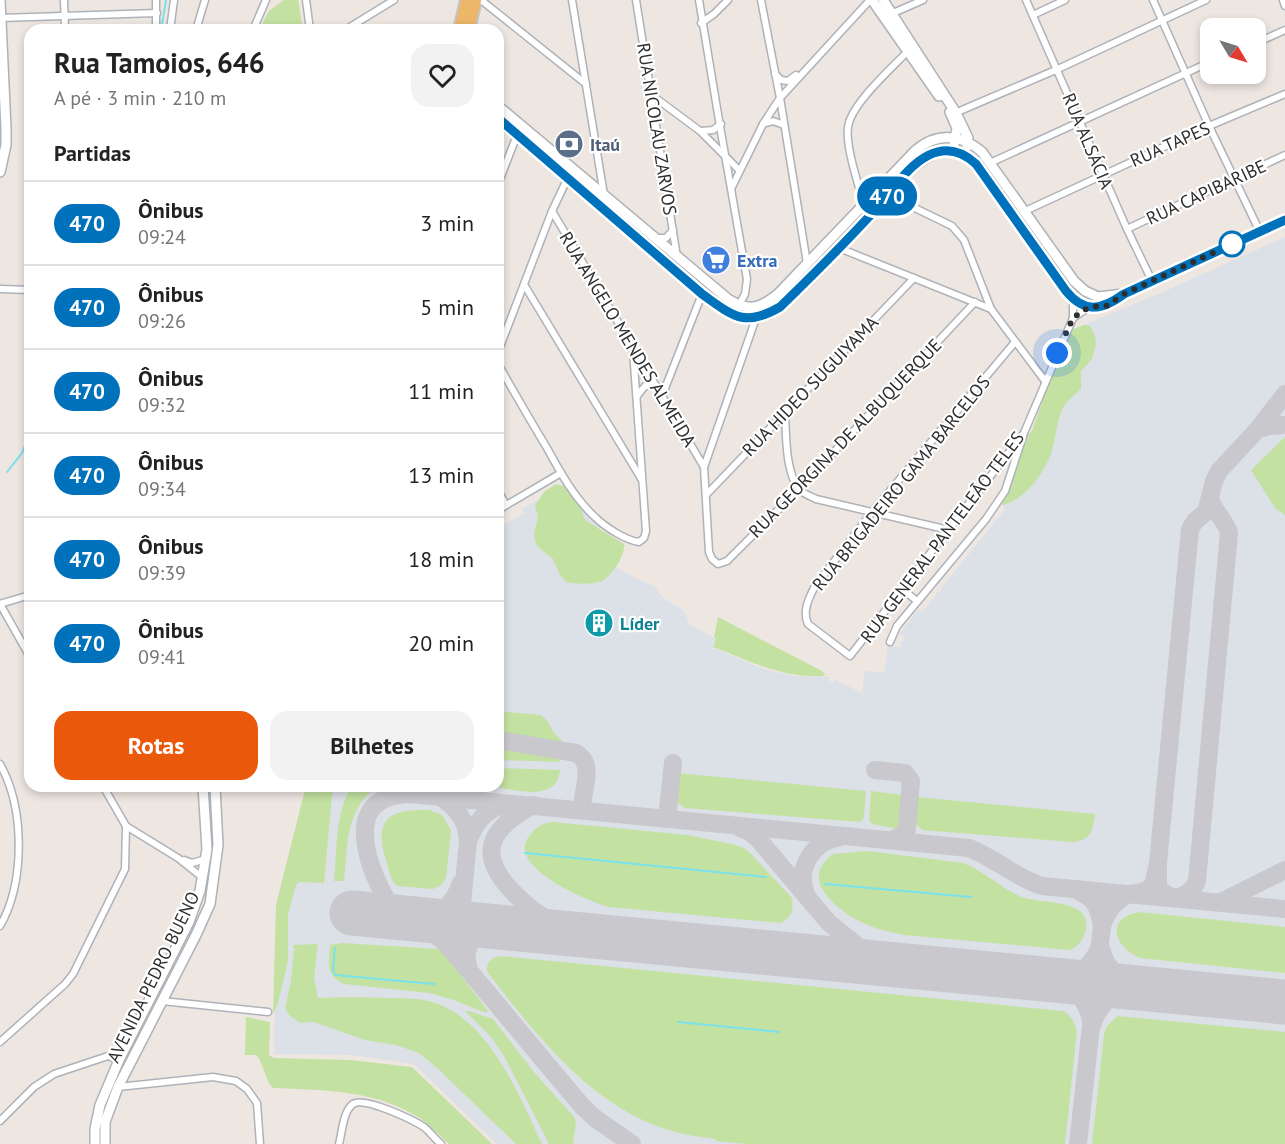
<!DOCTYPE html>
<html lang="pt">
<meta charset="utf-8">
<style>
body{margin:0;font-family:"PT Sans",sans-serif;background:#f2f2f2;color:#222;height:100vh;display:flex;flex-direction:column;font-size:22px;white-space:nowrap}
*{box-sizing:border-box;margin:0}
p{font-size:20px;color:#767676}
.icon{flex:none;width:33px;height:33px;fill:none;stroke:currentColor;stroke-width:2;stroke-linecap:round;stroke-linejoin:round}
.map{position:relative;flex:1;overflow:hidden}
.panel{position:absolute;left:24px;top:24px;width:480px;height:768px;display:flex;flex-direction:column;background:#fff;border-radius:18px;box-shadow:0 3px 9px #0003}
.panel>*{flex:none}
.badge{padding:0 12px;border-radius:20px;font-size:21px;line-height:39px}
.needle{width:39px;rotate:128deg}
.controls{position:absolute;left:1200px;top:18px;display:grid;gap:12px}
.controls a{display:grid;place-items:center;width:66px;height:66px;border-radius:12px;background:#fff;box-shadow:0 3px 9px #0003;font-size:30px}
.you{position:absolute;width:30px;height:30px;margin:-15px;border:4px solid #fff;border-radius:50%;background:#1a73e8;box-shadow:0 0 0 9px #1a73e833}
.map>.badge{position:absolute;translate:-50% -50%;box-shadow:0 0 0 3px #fff}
h2{padding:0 30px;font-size:22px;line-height:54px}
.round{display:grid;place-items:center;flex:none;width:63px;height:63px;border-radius:18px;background:#f2f2f2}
.overview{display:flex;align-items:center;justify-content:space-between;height:102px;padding:0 30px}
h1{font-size:28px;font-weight:600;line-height:45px}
.action{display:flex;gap:12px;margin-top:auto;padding:12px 30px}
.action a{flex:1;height:69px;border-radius:18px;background:#ea580c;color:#fff;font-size:24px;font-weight:600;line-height:69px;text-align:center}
.action a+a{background:#f2f2f2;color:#222}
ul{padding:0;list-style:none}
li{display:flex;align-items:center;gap:18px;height:84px;padding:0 30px;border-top:2px solid #e0e0e0}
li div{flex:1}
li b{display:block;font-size:22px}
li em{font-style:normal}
li .badge{min-width:66px;font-weight:700;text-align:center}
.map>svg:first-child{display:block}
.airport{fill:#dce0e7}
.green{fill:#c3e2a1}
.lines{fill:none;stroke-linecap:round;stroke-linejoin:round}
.stream{stroke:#79e1eb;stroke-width:2}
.taxiway{stroke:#c9c8cc;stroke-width:18}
.runway{stroke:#c9c8cc;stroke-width:45}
.street-casing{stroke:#aeb2b9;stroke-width:9}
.secondary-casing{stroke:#aeb2b9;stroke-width:12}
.primary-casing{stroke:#c4c4c4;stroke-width:14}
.street{stroke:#fff;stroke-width:6}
.secondary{stroke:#fff;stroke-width:9}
.primary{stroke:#edb668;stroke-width:10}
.line-casing{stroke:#fff;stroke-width:14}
.line{stroke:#0072bc;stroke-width:9}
.walk{stroke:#2e2e2e;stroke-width:6;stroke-dasharray:0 10.8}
.stop-dot{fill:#fff;stroke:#0072bc;stroke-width:3}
.labels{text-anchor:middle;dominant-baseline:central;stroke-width:4.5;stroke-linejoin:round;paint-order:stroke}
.street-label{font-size:18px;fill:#2e2e2e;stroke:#fff}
.service-label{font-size:18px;font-weight:bold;fill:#4e5e75;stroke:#fff;text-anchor:start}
.shop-label{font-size:18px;font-weight:bold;fill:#366cbe;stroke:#fff;text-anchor:start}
.culture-label{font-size:18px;font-weight:bold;fill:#0d838f;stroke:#fff;text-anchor:start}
</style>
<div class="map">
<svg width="1285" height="1144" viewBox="0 0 1285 1144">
<rect width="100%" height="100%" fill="#eee6e1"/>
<path class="airport" d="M1285 237V1144H497L414 1064 351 1055 274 1054 276 905 306 786H498V520L502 526 524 513 522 509 560 488 601 527 598 528 599 551 622 571 655 587 662 597 684 611 690 625 716 639 714 648 764 669 793 676 830 677 828 680 833 683 836 680 862 693 865 671 884 673 888 645 900 647 901 642 905 637 900 633 918 610 922 612 927 606 1005 509 1002 505 1012 481 1026 436 1032 431 1055 366 1071 330 1163 292Z"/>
<g class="green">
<path d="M284 0H298L303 30H259L269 11Z"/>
<path d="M1084 325 1090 326 1095 336 1096 344 1092 359 1081 371V389C1074 396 1066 401 1062 410 1057 421 1056 435 1053 447 1048 469 1025 501 1002 505 1009 488 1022 440 1032 431L1055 366 1071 330Z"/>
<path d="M1285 437V515L1275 508 1251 470Z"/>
<path d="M556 484 568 487 584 499 585 504 581 509 585 520 624 544C626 554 612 575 604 580 595 585 575 584 566 582L560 575 553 559 538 547 535 542 534 533 538 517 535 505 544 492Z"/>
<path d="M718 617 820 670 825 674 824 676C783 679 751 661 713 647L716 639 714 637Z"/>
<path d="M498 711 540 715C551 721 550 732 562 740L561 743 498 732Z"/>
<path d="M498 745 535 751 559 759 560 762 498 760Z"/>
<path d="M498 768 560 770C557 804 511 789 490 786H498Z"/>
<path d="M677 773 866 791 864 818 860 822 685 808C671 801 676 786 677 773Z"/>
<path d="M306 786H334L332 796 324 883 299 882 296 885 288 914V961L278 1003 273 1014 276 905Z"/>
<path d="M352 786H378C345 809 348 844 344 881H334C337 852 335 810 352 786Z"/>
<path d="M871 791 904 795 902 826 898 829 872 824 869 820Z"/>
<path d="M917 797 1095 814C1093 830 1091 840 1073 842L922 830 914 822Z"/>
<path d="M429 810 442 815 451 830 446 878 441 885 433 889 397 886C390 880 389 869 386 860 373 818 390 809 429 810Z"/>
<path d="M553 822 687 835 732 844 744 848 752 855 792 898C794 910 791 917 781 923L609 907C588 901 503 866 530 835 536 827 543 823 553 822Z"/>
<path d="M868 851 963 863C984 871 999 887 1019 896 1038 905 1092 897 1086 929 1084 939 1079 946 1070 950L904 935C890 932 876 929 863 923 838 911 797 880 833 854Z"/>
<path d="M1140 912 1285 927V973L1140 958C1112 946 1106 917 1140 912Z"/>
<path d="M342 943 438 949 451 962 488 1011 486 1013 451 999 429 993 344 984C325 975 329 963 330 945Z"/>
<path d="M318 944 314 978 318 998C341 997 364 997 387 998 401 998 415 998 428 1001 487 1014 519 1095 542 1144H516L436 1067 419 1053 396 1045 365 1040 314 1022 300 1023 289 1015 285 1008 291 981 294 949 293 945Z"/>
<path d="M501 956 1063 1011C1071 1015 1074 1022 1077 1031L1065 1144H746L716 1141V1139C704 1137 691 1136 679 1133 595 1112 539 1038 488 973L487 970C487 961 493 957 501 956Z"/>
<path d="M465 1011H469L493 1019 534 1072 574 1117 576 1123 573 1144H549L504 1056 492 1038Z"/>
<path d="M1117 1016 1285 1032V1144H1092L1104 1034 1107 1026Z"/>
<path d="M246 1017 270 1022 269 1055 274 1058 350 1060 412 1067 492 1144H449C441 1137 433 1129 425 1122 382 1090 324 1090 273 1088L269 1083 259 1058 256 1055H245Z"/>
</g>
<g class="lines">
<g class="stream">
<path d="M161 30 166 0"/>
<path d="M7 472 22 453 30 434"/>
<path d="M525 853 766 877"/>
<path d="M825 884 971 897"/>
<path d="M335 948 333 970 335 975 434 984"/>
<path d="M678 1022 779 1032"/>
</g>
<g class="taxiway">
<path d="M1258 429 1269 426 1285 425"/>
<path d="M498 740 576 753C593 762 585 784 583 799"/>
<path d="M875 770 905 773 911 781 907 829 900 836 892 840"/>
<path d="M439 796C456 808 467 819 468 841 476 822 486 808 507 804"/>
<path d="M533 805C487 830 476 856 516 895 527 906 539 916 554 923 566 928 580 932 594 936"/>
<path d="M667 819 673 763"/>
<path d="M740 828 750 832 759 840 829 923 859 947 891 964"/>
<path d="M1158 863 1190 529 1195 521 1206 512 1214 481 1219 471 1258 429 1285 394"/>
<path d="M1075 889C1095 899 1098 904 1102 926 1107 911 1115 899 1131 894 1140 892 1146 892 1153 885L1158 863V886C1169 904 1190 898 1197 881L1229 533C1226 520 1213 512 1210 498"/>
<path d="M806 894C795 869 813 841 840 837"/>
<path d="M1221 902 1285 870"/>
<path d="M421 915C444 912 453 905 461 883"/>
<path d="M1101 948C1106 971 1121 981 1142 988"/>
<path d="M463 962 458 945 468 841"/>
<path d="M468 966C461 942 480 930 501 927"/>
<path d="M1058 980C1078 991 1088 1002 1092 1025 1099 1005 1109 996 1129 987"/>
<path d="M1058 980C1076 975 1091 968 1098 950"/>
<path d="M632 1144 596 1119 583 1107C539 1056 497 1003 453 952 444 941 435 932 421 926 414 922 403 920 397 914 385 901 377 882 371 866 359 828 361 796 409 794L969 848C995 858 1016 878 1042 886L1285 909"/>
<path d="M1078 1144 1102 926"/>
</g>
<path class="runway" d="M352 913 1285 1002"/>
<g class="street-casing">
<g id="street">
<path d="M64 0 65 30"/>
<path d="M306 0 310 30"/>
<path d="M481 0 586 84"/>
<path d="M572 0 604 195"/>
<path d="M636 0 677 257"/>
<path d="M699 0C714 93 730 186 747 279L745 294 739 305"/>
<path d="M761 0 780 98 807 263"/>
<path d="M1026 0 1127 229 1152 281"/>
<path d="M1153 0 1209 126 1260 232"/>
<path d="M1283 0 1285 6"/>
<path d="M893 13 923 0"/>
<path d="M1033 15 1065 0"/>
<path d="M0 18 157 13"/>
<path d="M701 23 714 14 728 0"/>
<path d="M156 30V0"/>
<path d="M170 30 174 0"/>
<path d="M196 30 205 0"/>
<path d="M253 30 266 0"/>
<path d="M345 30 394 0"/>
<path d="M1256 43 1285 30"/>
<path d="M775 74 781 80 788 81 796 75"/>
<path d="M653 96 700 131 739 170"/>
<path d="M955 113 1058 69 1206 0"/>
<path d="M763 124 773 121 784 125"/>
<path d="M701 131 713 130 721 124"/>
<path d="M990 163 1210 62"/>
<path d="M498 184 517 135"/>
<path d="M731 189 763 124 780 98 870 0"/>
<path d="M888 195 952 226 964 240 991 309 1045 381"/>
<path d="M864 205C859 186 845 146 848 127 851 104 891 69 908 51"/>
<path d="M552 211 704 467"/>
<path d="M1023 212 1209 126 1285 94"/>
<path d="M1127 229 1285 155"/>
<path d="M656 238H666L673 230"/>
<path d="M839 248 991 309"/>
<path d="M525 286 642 480"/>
<path d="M0 289 30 290"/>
<path d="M756 318 704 467 709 552 712 559 718 564 727 561 799 489 975 302"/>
<path d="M1073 318 1089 307"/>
<path d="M1015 342 873 511 815 586C809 598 802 611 808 624L850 656 1024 433 1073 318V299"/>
<path d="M498 352 552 211 572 169"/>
<path d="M498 364C514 392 530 420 547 448 560 472 575 499 595 517 605 527 625 540 639 542L644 538 646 531 633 350"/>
<path d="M637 396 645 386H656"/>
<path d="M662 396 702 294"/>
<path d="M785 411C786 432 785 474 800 490 804 494 810 496 816 499L949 530"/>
<path d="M498 491 506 505"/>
<path d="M706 495 914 278"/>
<path d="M498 510 561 473"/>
<path d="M902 589 917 601"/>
<path d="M30 595 0 604 30 657"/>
<path d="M890 642 897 626 986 519 1005 491 1023 436"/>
<path d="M0 764C25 809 25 882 0 926"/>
<path d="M126 826 178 858 203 878"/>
<path d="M184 860 192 863 206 859"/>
<path d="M162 1001 268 1012"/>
<path d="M0 1042 65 984 73 974 125 869 126 826 103 786"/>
<path d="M118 1087 213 1077 236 1081 247 1089 257 1103 260 1144"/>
<path d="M0 1121 34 1087 54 1074 108 1056 119 1060"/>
<path d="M339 1144C342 1133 343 1111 353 1104 364 1096 413 1120 424 1127 430 1132 435 1139 441 1144"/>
</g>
</g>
<g class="secondary-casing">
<g id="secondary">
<path d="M872 0 939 96"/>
<path d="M883 0 956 113 968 138 967 147"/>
<path d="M498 106 728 299C749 312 759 309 778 294L915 151C936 133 960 133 982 152L1074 281 1085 291 1098 297 1124 294 1285 220"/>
<path d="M950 112 957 128 954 144"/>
<path d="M498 118 702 294 732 315 741 318H756L768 314 780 307 812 277 909 171C931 152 950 141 976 163L1073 299C1093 311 1103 310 1122 295"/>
<path d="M0 172 6 145V128L0 0"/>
<path d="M95 1144V1129L100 1105 119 1060 189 922 200 891 207 849 203 786"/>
<path d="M105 1144V1122L118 1087 196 935 210 904 218 845 215 786"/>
</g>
</g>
<g class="primary-casing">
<g id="primary">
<path d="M459 30 466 0"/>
<path d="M469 30 476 0"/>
</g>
</g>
<use href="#street" class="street"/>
<use href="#secondary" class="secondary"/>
<use href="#primary" class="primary"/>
</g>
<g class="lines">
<g class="line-casing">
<path id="line" d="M498 118 702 294C733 316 744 328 780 307 813 275 846 242 877 208 893 190 907 166 929 155 946 147 962 151 976 164L1066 291C1085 314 1102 310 1124 294L1285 220"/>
</g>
<use href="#line" class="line"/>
<path class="walk" d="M1057 353 1073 318 1080 313 1089 307 1106 306 1124 294 1232 244"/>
</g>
<defs>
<g id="bank-disc" transform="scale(1.5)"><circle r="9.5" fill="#5c6f8a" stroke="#fff"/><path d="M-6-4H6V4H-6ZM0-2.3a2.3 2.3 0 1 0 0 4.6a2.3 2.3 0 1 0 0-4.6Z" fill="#fff"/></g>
<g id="supermarket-disc" transform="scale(1.5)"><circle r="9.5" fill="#3f7fe0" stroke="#fff"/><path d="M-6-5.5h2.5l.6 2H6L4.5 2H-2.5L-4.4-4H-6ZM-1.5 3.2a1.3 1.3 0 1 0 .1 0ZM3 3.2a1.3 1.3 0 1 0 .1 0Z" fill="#fff"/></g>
<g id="building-disc" transform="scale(1.5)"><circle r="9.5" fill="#0f9aa8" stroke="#fff"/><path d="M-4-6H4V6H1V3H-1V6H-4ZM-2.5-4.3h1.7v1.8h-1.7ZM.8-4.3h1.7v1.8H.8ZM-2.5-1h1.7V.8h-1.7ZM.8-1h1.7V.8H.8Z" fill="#fff"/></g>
</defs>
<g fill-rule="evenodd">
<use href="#bank-disc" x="569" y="144"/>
<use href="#supermarket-disc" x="716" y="260"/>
<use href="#building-disc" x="599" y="623"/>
</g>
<circle class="stop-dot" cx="1232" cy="244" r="12"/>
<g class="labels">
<g class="street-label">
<text transform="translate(657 129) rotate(81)">RUA NICOLAU ZARVOS</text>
<text transform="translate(1088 141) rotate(67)">RUA ALSÁCIA</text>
<text transform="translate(1170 144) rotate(-24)">RUA TAPES</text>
<text transform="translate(1206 192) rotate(-25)">RUA CAPIBARIBE</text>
<text transform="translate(628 339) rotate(59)">RUA ANGELO MENDES ALMEIDA</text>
<text transform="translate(810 386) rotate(-46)">RUA HIDEO SUGUIYAMA</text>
<text transform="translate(845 438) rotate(-46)">RUA GEORGINA DE ALBUQUERQUE</text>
<text transform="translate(901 483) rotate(-51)">RUA BRIGADEIRO GAMA BARCELOS</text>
<text transform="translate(942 537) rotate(-53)">RUA GENERAL PANTELEÃO TELES</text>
<text transform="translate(153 977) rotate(-64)">AVENIDA PEDRO BUENO</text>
</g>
<g class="service-label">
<text x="590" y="144">Itaú</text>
</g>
<g class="shop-label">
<text x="737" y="260">Extra</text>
</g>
<g class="culture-label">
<text x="620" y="623">Líder</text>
</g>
</g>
</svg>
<div class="controls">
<a><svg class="needle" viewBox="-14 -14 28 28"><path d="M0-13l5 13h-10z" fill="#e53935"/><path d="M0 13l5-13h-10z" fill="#767676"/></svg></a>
</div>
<div class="you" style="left:1057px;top:353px"></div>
<b class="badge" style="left:887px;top:196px;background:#0072bc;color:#fff">470</b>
<section class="panel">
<div class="overview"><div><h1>Rua Tamoios, 646</h1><p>A pé · 3 min · 210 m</p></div><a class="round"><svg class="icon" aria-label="heart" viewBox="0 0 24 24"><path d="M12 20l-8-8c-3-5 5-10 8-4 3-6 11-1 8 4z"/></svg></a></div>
<h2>Partidas</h2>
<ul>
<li><span class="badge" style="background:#0072bc;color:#fff">470</span><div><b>Ônibus</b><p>09:24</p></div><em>3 min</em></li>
<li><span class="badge" style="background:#0072bc;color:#fff">470</span><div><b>Ônibus</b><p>09:26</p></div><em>5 min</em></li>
<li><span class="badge" style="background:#0072bc;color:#fff">470</span><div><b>Ônibus</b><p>09:32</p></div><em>11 min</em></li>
<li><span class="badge" style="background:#0072bc;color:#fff">470</span><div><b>Ônibus</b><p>09:34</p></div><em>13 min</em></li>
<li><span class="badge" style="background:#0072bc;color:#fff">470</span><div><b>Ônibus</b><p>09:39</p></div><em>18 min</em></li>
<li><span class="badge" style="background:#0072bc;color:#fff">470</span><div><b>Ônibus</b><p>09:41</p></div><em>20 min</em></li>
</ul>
<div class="action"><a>Rotas</a><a>Bilhetes</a></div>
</section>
</div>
